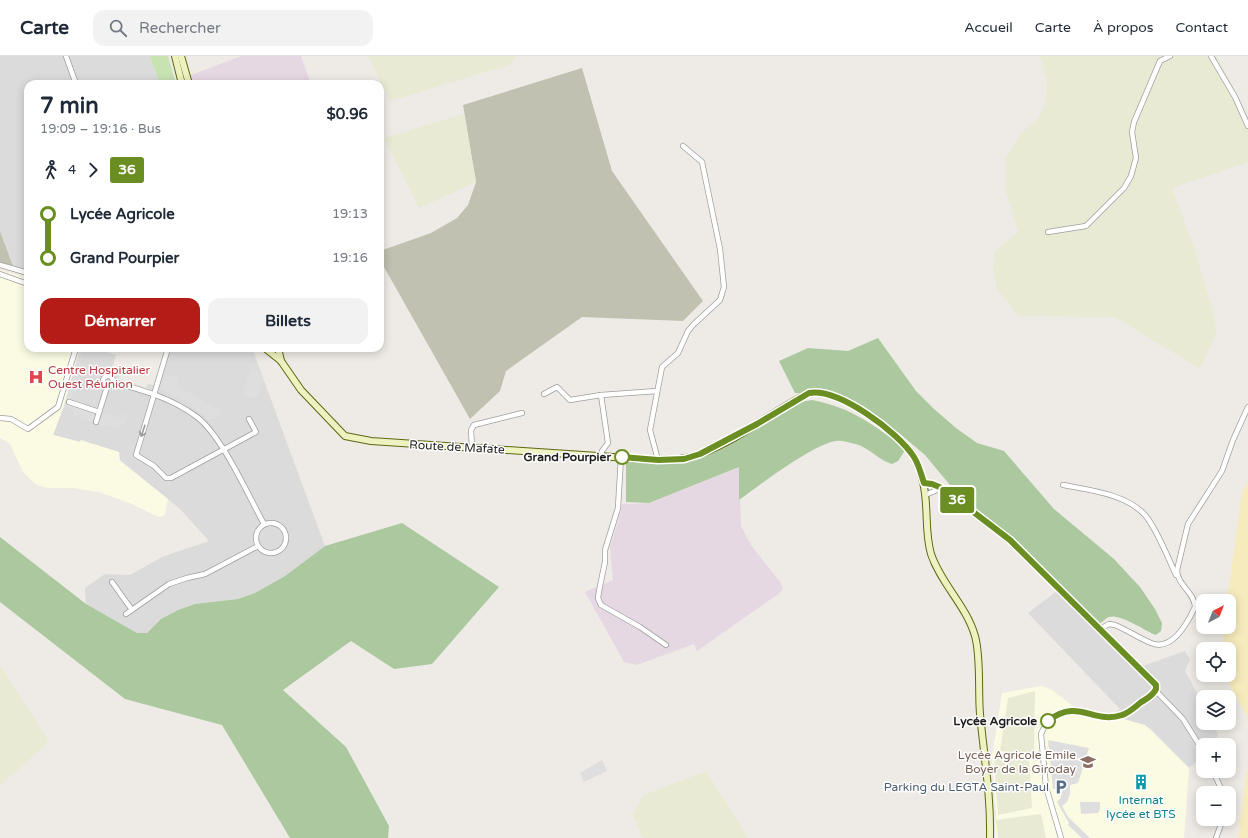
<!DOCTYPE html>
<html lang="fr">
<meta charset="utf-8">
<style>
body{margin:0;font-family:"Varela Round",sans-serif;background:#f2f2f3;color:#1f2937;height:100vh;display:flex;flex-direction:column;font-size:15px;white-space:nowrap}
*{box-sizing:border-box;margin:0}
p{font-size:13px;color:#747a83}
.icon{flex:none;width:22px;height:22px;fill:none;stroke:currentColor;stroke-width:2;stroke-linecap:round;stroke-linejoin:round}
.map{position:relative;flex:1;overflow:hidden}
.details{position:absolute;left:24px;top:24px;width:360px;height:272px;display:flex;flex-direction:column;background:#fff;border-radius:12px;box-shadow:0 2px 10px #0003}
.details>*{flex:none}
.badge{padding:0 8px;border-radius:3px;font-size:14px;line-height:26px}
.needle{width:26px;rotate:42deg}
.buttons{position:absolute;left:1196px;top:538px;display:grid;gap:8px}
.buttons a{display:grid;place-items:center;width:40px;height:40px;border-radius:8px;background:#fff;box-shadow:0 2px 10px #0003;font-size:20px}
.map>.badge{position:absolute;translate:-50% -50%;box-shadow:0 0 0 2px #fff}
.legs{display:flex;align-items:center;gap:6px;height:44px;padding:0 16px;font-size:13px}
.legs p{margin-inline-start:auto}
.summary{display:flex;align-items:center;justify-content:space-between;height:68px;padding:0 16px}
h1{font-size:22px;font-weight:700;line-height:30px}
.button{display:flex;gap:8px;margin-top:auto;padding:8px 16px}
.button a{flex:1;height:46px;border-radius:12px;background:#b41c18;color:#fff;font-size:16px;font-weight:700;line-height:46px;text-align:center}
.button a+a{background:#f2f2f3;color:#1f2937}
ul{padding:0 16px;list-style:none}
li{display:flex;align-items:center;gap:14px;height:44px;font-size:15px}
li i{display:grid;place-items:center;width:6px;height:100%;margin:0 5px;background:currentColor}
li i::after{content:'';width:10px;height:10px;margin:-5px;border:3px solid;border-radius:50%;background:#fff}
li p{margin-inline-start:auto}
li:first-child i{background:linear-gradient(#0000 50%,currentColor 0)}
li:last-child i{background:linear-gradient(currentColor 50%,#0000 0)}
header{display:flex;align-items:center;gap:24px;box-sizing:border-box;height:56px;padding:0 20px;background:#fff;border-bottom:1px solid #e0e1e3}
header strong{font-size:19px}
nav{display:flex;gap:22px;margin-inline-start:auto;font-size:14px}
.search{width:280px;height:36px;background:#f2f2f3;display:flex;align-items:center;gap:10px;box-sizing:border-box;padding:0 14px;border-radius:12px;color:#747a83;font-size:15px}
.map>svg:first-child{display:block}
.residential{fill:#dcdbdb}
.industrial{fill:#e6d8e3}
.education{fill:#fafbe2}
.construction{fill:#c1c1b2}
.farmland{fill:#e8ead3}
.grass{fill:#c8e2b2}
.forest{fill:#abc89f}
.sand{fill:#f6ebbc}
.parking{fill:#dedede}
.lines{fill:none;stroke-linecap:round;stroke-linejoin:round}
.minor-casing{stroke:#9f9f9f;stroke-width:6}
.secondary-casing{stroke:#5d6812;stroke-width:8}
.minor{stroke:#fff;stroke-width:4.5}
.secondary{stroke:#eef2c0;stroke-width:6}
.oneway{stroke:#9a9a9a}
.line-1-casing{stroke:#fff;stroke-width:9}
.line-1{stroke:#6b8e23;stroke-width:6}
.stop-1-dot{fill:#fff;stroke:#6b8e23;stroke-width:2}
.labels{text-anchor:middle;dominant-baseline:central;stroke-width:3;stroke-linejoin:round;paint-order:stroke}
.health-label{font-size:12px;fill:#be3a42;stroke:#fff;text-anchor:start}
.street-label{font-size:12px;fill:#1e1e1e;stroke:#fff}
.stop-label{font-size:12px;font-weight:bold;fill:#1e1e1e;stroke:#fff;text-anchor:end}
.education-label{font-size:12px;fill:#785e54;stroke:#fff;text-anchor:end}
.service-label{font-size:12px;fill:#4e5e75;stroke:#fff;text-anchor:end}
.culture-label{font-size:12px;fill:#0d838f;stroke:#fff}
</style>
<header>
<strong>Carte</strong>
<div class="search"><svg class="icon" aria-label="search" viewBox="0 0 24 24"><circle cx="10" cy="10" r="6"/><path d="M15 15l6 6"/></svg>Rechercher</div>
<nav><a>Accueil</a><a>Carte</a><a>À propos</a><a>Contact</a></nav>
</header>
<div class="map">
<svg width="1248" height="782" viewBox="0 0 1248 782">
<rect width="100%" height="100%" fill="#eeebe6"/>
<g class="residential">
<path d="M0 0H150L160 28H28V214L13 210 0 175Z"/>
<path d="M80 292H94L116 299 111 316 119 320 118 323 146 332 148 328 154 329 165 292H252L325 490 285 520 255 537 238 543 195 548 178 554 161 563 147 577H137L86 548 85 532 105 518 130 519 162 501 209 485 180 453 120 404 81 386 53 379 64 350Z"/>
<path d="M1057 535 1134 613 1185 595 1190 603 1185 615 1203 648V667H1213L1218 679 1212 689H1203V699L1189 712 1150 672 1124 663 1114 657 1120 653 1028 557Z"/>
</g>
<g class="industrial">
<path d="M241 0H301L311 28H192L189 20Z"/>
<path d="M739 411 741 470 751 489 781 527 783 533 777 539 697 595 694 588 637 609 624 606 585 536 613 524 610 491 621 455 622 448 649 447Z"/>
</g>
<g class="education">
<path d="M0 214 28 222V292H80L64 350 53 379 80 386 81 384 119 396 120 405 168 443 165 458 162 461 156 460 134 449 99 436 73 432H47L35 428 23 416 10 388 0 382Z"/>
<path d="M1042 630 1052 634 1086 660 1124 663 1145 669 1189 712 1184 782H995L996 759 992 700 1002 637Z"/>
</g>
<g class="construction">
<path d="M582 12 612 115 703 245 683 265 582 261 506 315 500 335 470 363 380 204V195L431 177 457 162 468 149 476 126 463 49Z"/>
<path d="M0 175 13 210 0 206Z"/>
</g>
<g class="farmland">
<path d="M368 0H515L512 8 390 45Z"/>
<path d="M1040 0H1217L1229 23 1248 61V106L1172 132 1194 191 1215 264 1216 278 1200 313 1115 261 1019 260 997 233 993 212 995 195 1018 176 1006 135 1005 103 1021 77 1038 63 1046 45 1047 24Z"/>
<path d="M464 58 476 126 419 152 384 82Z"/>
<path d="M0 609 48 684 45 690 0 729Z"/>
<path d="M1035 635 1034 699 1000 695 1008 642Z"/>
<path d="M1029 702 1032 752 998 759 994 703Z"/>
<path d="M706 715 748 782H642L633 758 644 739Z"/>
<path d="M1041 758 1046 782H998L996 764Z"/>
</g>
<path class="grass" d="M150 0H168L176 28H160Z"/>
<g class="forest">
<path d="M878 282 916 335 934 353 956 372 977 387 1004 395 1054 453 1114 503 1140 531 1155 553 1162 567 1161 575 1156 579C1145 575 1120 557 1109 561 1106 562 1102 566 1099 568L1018 487 986 465 965 447 925 399 899 377 843 346 815 337H795L779 305 808 292 848 295Z"/>
<path d="M812 344C851 351 875 370 906 393L898 405 892 408C876 403 869 390 851 387 847 386 841 384 836 385 815 387 758 430 739 444V411L649 447 626 446V406L687 404 794 347Z"/>
<path d="M402 467 499 531 432 608 394 613 351 585 283 634 346 691 389 770 388 782H290L222 669 125 643 0 546V481L86 548 137 577H147L161 563 178 554 195 548 238 543 255 537 285 520 325 490Z"/>
</g>
<g class="sand">
<path d="M1248 425V674L1247 660 1229 628V593H1224L1223 571H1229V545H1227L1242 437Z"/>
<path d="M1248 706V782H1238Z"/>
</g>
<g class="parking">
<path d="M80 292H85L69 346 94 354 93 359 102 362 104 357 122 363 124 358 128 359 125 369 121 368 119 374 72 359 74 354 64 350Z"/>
<path d="M251 311 259 315 263 325 258 339 253 342 242 339Z"/>
<path d="M165 318 179 322 177 330 220 354 222 358 213 363H208L189 347 161 334Z"/>
<path d="M1048 684 1089 692 1078 727 1070 729V738L1067 746 1062 750 1068 761 1090 782H1082L1068 769 1069 767 1057 746 1060 743 1063 733H1053Z"/>
<path d="M602 704 607 715 584 726 580 717Z"/>
<path d="M1080 746H1100V753L1098 757 1081 758Z"/>
</g>
<g class="lines">
<g class="minor-casing">
<g id="minor">
<path d="M66 0 76 28"/>
<path d="M1211 0 1235 41 1248 70"/>
<path d="M1048 176 1086 170 1124 132 1131 120 1136 102 1132 76 1134 66 1160 5 1170 0"/>
<path d="M0 209 28 217"/>
<path d="M0 218 28 228"/>
<path d="M168 292 136 399 154 410 166 422H171L256 376 249 363"/>
<circle cx="108" cy="325" r="5"/>
<path d="M113 326C142 334 172 342 197 361 222 380 248 439 264 468"/>
<path d="M544 338 557 331 570 344 601 339 657 335"/>
<path d="M601 339 608 387 602 395 601 400"/>
<path d="M69 346 99 356"/>
<path d="M0 362 11 363 28 373 58 351 76 292"/>
<path d="M96 366 107 331"/>
<path d="M472 391 471 374 474 369 522 357"/>
<path d="M621 401 618 452 605 494V506L599 535 598 542 601 549 640 571 666 589"/>
<path d="M658 404 650 374 662 311 678 297 688 275 694 268 720 244 724 231 720 193 702 106 683 90"/>
<path d="M924 427H932L942 432 1010 484 1156 629V633C1153 639 1146 643 1140 647 1132 653 1124 661 1113 661 1084 663 1058 639 1041 678L1046 731 1061 782"/>
<path d="M1063 429C1089 434 1126 438 1145 459 1157 473 1168 502 1176 519"/>
<path d="M925 439 942 432"/>
<circle cx="271" cy="482" r="15"/>
<path d="M112 526 132 554"/>
<path d="M126 558 169 528 187 522 205 518 258 490"/>
<path d="M1100 573 1109 568 1115 569C1127 574 1139 582 1151 587 1172 596 1188 566 1195 551 1195 537 1177 529 1177 514L1188 468 1222 415 1233 384 1248 351"/>
<path d="M1156 635 1183 663 1203 695"/>
<path d="M1213 715 1223 737"/>
<path d="M1216 782 1223 763"/>
</g>
</g>
<g class="secondary-casing">
<g id="secondary">
<path d="M175 0 182 28"/>
<path d="M181 0 189 28"/>
<path d="M278 292 281 305"/>
<path d="M266 293 281 305 301 334 345 380 371 385 658 404C667 403 677 404 686 402 731 391 768 357 809 337 839 332 898 376 914 401 919 408 921 417 923 426 929 450 924 474 931 498 941 528 966 549 975 580 981 601 978 635 980 658 984 700 991 740 990 782"/>
</g>
</g>
<use href="#minor" class="minor"/>
<use href="#secondary" class="secondary"/>
</g>
<defs><path id="oneway-shaft" d="M-6 0H5M1.5-3L5.5 0L1.5 3" fill="none" stroke-width="1.6" stroke-linecap="round" stroke-linejoin="round"/></defs>
<use class="oneway" href="#oneway-shaft" transform="translate(143 375) rotate(108)"/>
<g class="lines">
<g class="line-1-casing">
<path id="line-1" d="M622 401 658 404 684 403 700 398 757 368 809 337C839 332 898 376 914 401 919 409 921 418 924 427L932 428 942 432 1010 484 1156 629V633C1153 640 1146 643 1140 647 1135 651 1129 657 1122 659 1094 669 1078 641 1048 665"/>
</g>
<use href="#line-1" class="line-1"/>
</g>
<defs>
<g id="hospital-bare" transform="scale(1.2)"><path d="M-5-5h3v3.5h4V-5h3V5h-3V1.5h-4V5h-3Z" fill="#e0444e" stroke="#fff" stroke-width="2.5" paint-order="stroke"/></g>
<g id="school-bare" transform="scale(1.2)"><path d="M0-5L7-2L0 1L-7-2ZM-4 1L0 2.5L4 1V4Q0 6-4 4Z" fill="#8d6e63" stroke="#fff" stroke-width="2.5" paint-order="stroke"/></g>
<g id="building-bare" transform="scale(1.2)"><path d="M-4-6H4V6H1V3H-1V6H-4ZM-2.5-4.3h1.7v1.8h-1.7ZM.8-4.3h1.7v1.8H.8ZM-2.5-1h1.7V.8h-1.7ZM.8-1h1.7V.8H.8Z" fill="#0f9aa8" stroke="#fff" stroke-width="2.5" paint-order="stroke"/></g>
<g id="parking-bare" transform="scale(1.2)"><path d="M-3.5-5.5H1a3.5 3.5 0 0 1 0 7H-1V5.5H-3.5ZM-1-3.4V-.6H.8a1.4 1.4 0 0 0 0-2.8Z" fill="#5c6f8a" stroke="#fff" stroke-width="2.5" paint-order="stroke"/></g>
</defs>
<g fill-rule="evenodd">
<use href="#hospital-bare" x="36" y="321"/>
<use href="#school-bare" x="1088" y="706"/>
<use href="#building-bare" x="1141" y="726"/>
<use href="#parking-bare" x="1061" y="731"/>
</g>
<g class="stop-1-dot">
<circle cx="622" cy="401" r="7"/>
<circle cx="1048" cy="665" r="7"/>
</g>
<g class="labels">
<g class="health-label">
<text x="48" y="314">Centre Hospitalier<tspan x="48" dy="14">Ouest Réunion</tspan></text>
</g>
<g class="street-label">
<text transform="translate(457 391) rotate(3)">Route de Mafate</text>
</g>
<g class="stop-label">
<text x="611" y="401">Grand Pourpier</text>
<text x="1037" y="665">Lycée Agricole</text>
</g>
<g class="education-label">
<text x="1076" y="699">Lycée Agricole Emile<tspan x="1076" dy="14">Boyer de la Giroday</tspan></text>
</g>
<g class="service-label">
<text x="1049" y="731">Parking du LEGTA Saint-Paul</text>
</g>
<g class="culture-label">
<text x="1141" y="744">Internat<tspan x="1141" dy="14">lycée et BTS</tspan></text>
</g>
</g>
</svg>
<div class="buttons">
<a><svg class="needle" viewBox="-14 -14 28 28"><path d="M0-13l5 13h-10z" fill="#e53935"/><path d="M0 13l5-13h-10z" fill="#747a83"/></svg></a>
<a><svg class="icon" aria-label="locate" viewBox="0 0 24 24"><circle cx="12" cy="12" r="6"/><path d="M12 2v4M12 18v4M2 12h4M18 12h4"/></svg></a>
<a><svg class="icon" aria-label="layers" viewBox="0 0 24 24"><path d="M12 4l9 5-9 5-9-5zM3 14l9 5 9-5"/></svg></a>
<a>+</a>
<a>−</a>
</div>
<b class="badge" style="left:957px;top:444px;background:#6b8e23;color:#fff">36</b>
<section class="details">
<div class="summary"><div><h1>7 min</h1><p>19:09 – 19:16 · Bus</p></div><b>$0.96</b></div>
<div class="legs"><svg class="icon" aria-label="walk" viewBox="0 0 24 24"><circle cx="13" cy="4" r="2"/><path d="M13 8l-2 6 4 7M11 14l-3 7M7 12l3-4h3l4 4"/></svg>4<svg class="icon" aria-label="forward" viewBox="0 0 24 24"><path d="M9 5l7 7-7 7"/></svg><b class="badge" style="background:#6b8e23;color:#fff">36</b></div>
<ul>
<li><i style="color:#6b8e23"></i><b>Lycée Agricole</b><p>19:13</p></li>
<li><i style="color:#6b8e23"></i><b>Grand Pourpier</b><p>19:16</p></li>
</ul>
<div class="button"><a>Démarrer</a><a>Billets</a></div>
</section>
</div>
